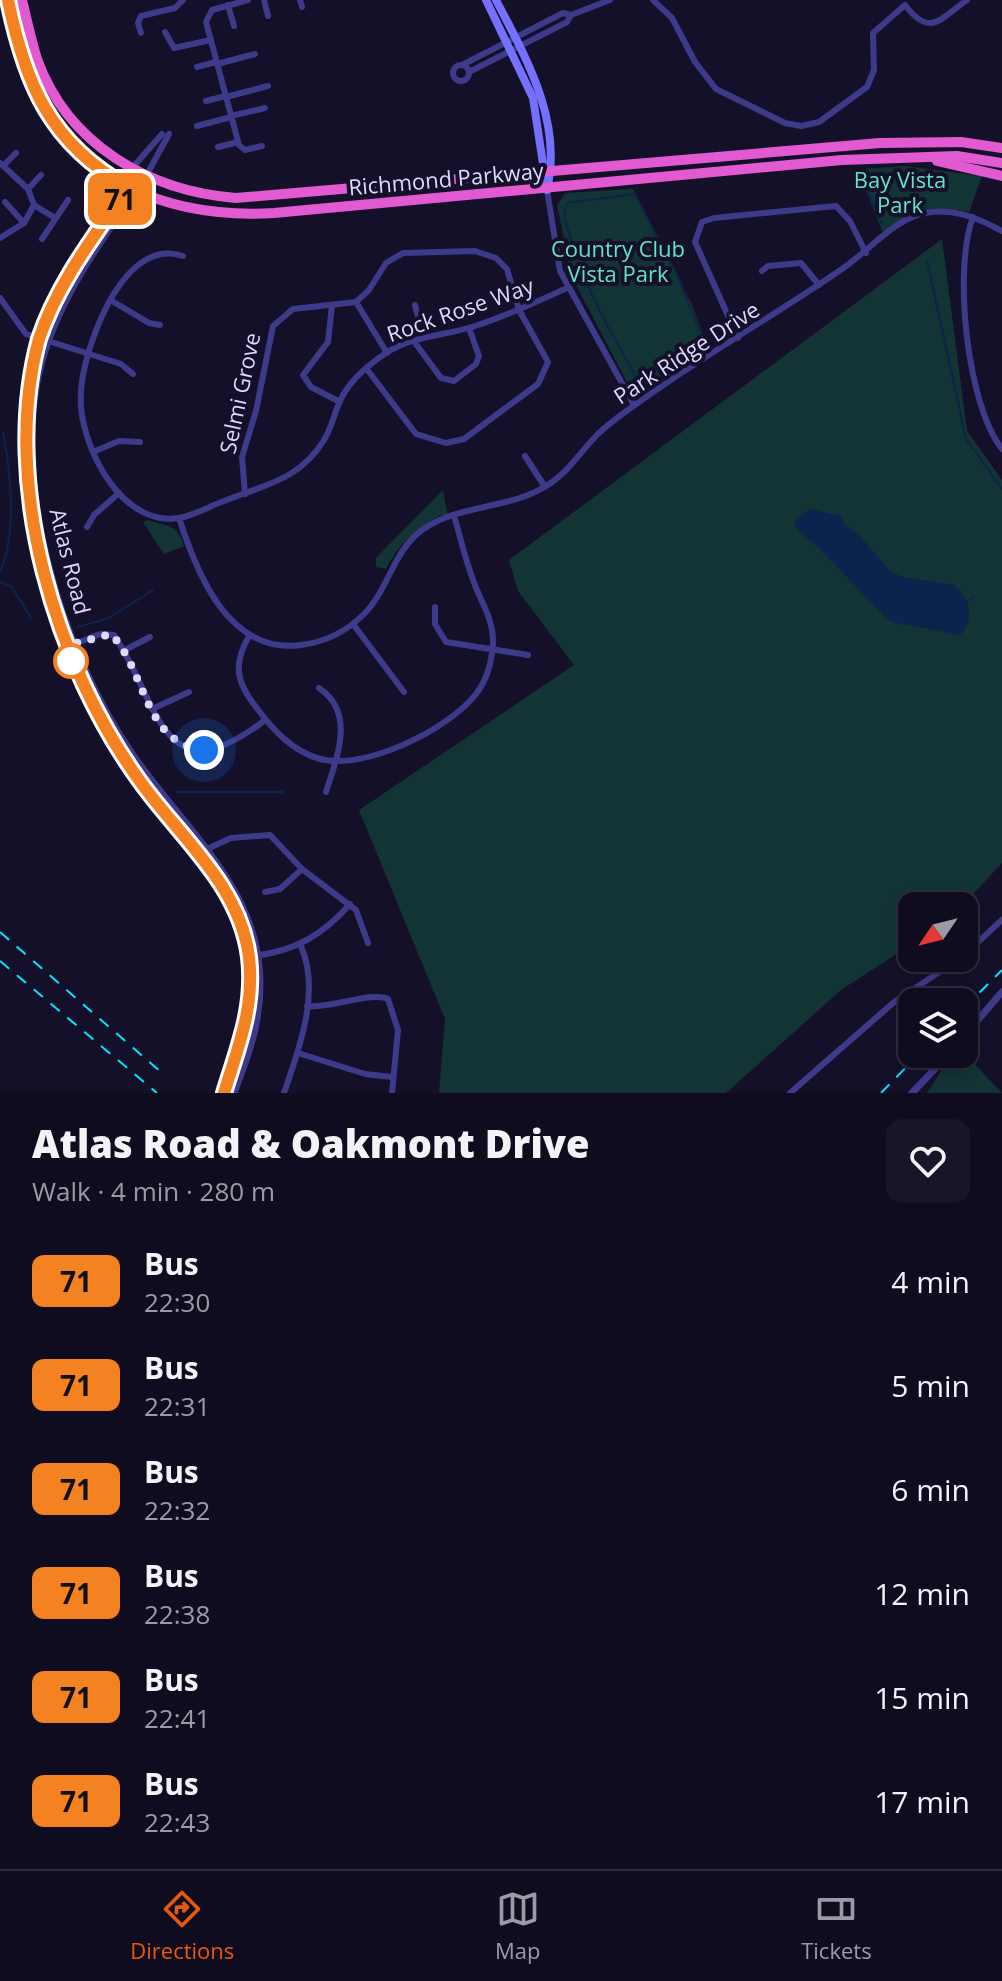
<!DOCTYPE html>
<meta charset="utf-8">
<style>
body{margin:0;font-family:"Open Sans",sans-serif;background:#191529;color:#f1f3f6;height:100vh;display:flex;flex-direction:column;font-size:30px;white-space:nowrap}
*{box-sizing:border-box;margin:0}
p{font-size:26px;color:#9c9ba5}
.icon{flex:none;width:44px;height:44px;fill:none;stroke:currentColor;stroke-width:2;stroke-linecap:round;stroke-linejoin:round}
.map{position:relative;height:1093px;overflow:hidden}
.details{display:flex;flex-direction:column;background:#100c20;flex:1}
.details>*{flex:none}
.badge{padding:0 16px;border-radius:12px;font-size:28px;line-height:52px}
.needle{width:52px;rotate:235deg}
.controls{position:absolute;left:898px;top:892px;display:grid;gap:16px}
.controls a{display:grid;place-items:center;width:80px;height:80px;border-radius:16px;background:#100c20;box-shadow:0 4px 12px #0003,0 0 0 2px #302c3e;font-size:40px}
.you{position:absolute;width:40px;height:40px;margin:-20px;border:6px solid #fff;border-radius:50%;background:#1a73e8;box-shadow:0 0 0 12px #1a73e833}
.map>.badge{position:absolute;translate:-50% -50%;box-shadow:0 0 0 4px #fff}
.round{display:grid;place-items:center;flex:none;width:84px;height:84px;border-radius:16px;background:#191529}
.headline{display:flex;align-items:center;justify-content:space-between;height:136px;padding:0 32px}
h1{font-size:38px;font-weight:800;line-height:60px}
ul{padding:0;list-style:none}
li{display:flex;align-items:center;gap:24px;height:104px;padding:0 32px}
li div{flex:1}
li b{display:block;font-size:30px}
li em{font-style:normal}
li .badge{min-width:88px;font-weight:700;text-align:center}
.menu{display:flex;justify-content:space-around;align-items:center;height:112px;border-top:2px solid #302c3e;background:#100c20;font-size:22px;color:#9c9ba5}
.menu a{display:grid;justify-items:center;gap:4px}
.menu .selected{color:#ea580c}
.map>svg:first-child{display:block}
.green{fill:#133434}
.water{fill:#0c234e}
.lines{fill:none;stroke-linecap:round;stroke-linejoin:round}
.stream{stroke:#0c234e;stroke-width:2}
.minor{stroke:#3e3a8a;stroke-width:6}
.tertiary{stroke:#3e3a8a;stroke-width:7}
.secondary{stroke:#7670ff;stroke-width:8}
.trunk{stroke:#e25ad2;stroke-width:10}
.rail{stroke:#05e3ff;stroke-width:2;stroke-dasharray:12 10;stroke-linecap:butt}
.line-casing{stroke:#fff;stroke-width:18}
.line{stroke:#f58220;stroke-width:12}
.walk{stroke:#ded9ff;stroke-width:8;stroke-dasharray:0 14.4}
.stop-dot{fill:#fff;stroke:#f58220;stroke-width:4}
.labels{text-anchor:middle;dominant-baseline:central;stroke-width:8;stroke-linejoin:round;paint-order:stroke}
.street-label{font-size:22px;fill:#ded9ff;stroke:#15102a}
.park-label{font-size:22px;fill:#61e3c4;stroke:#15102a}
</style>
<div class="map">
<svg width="1002" height="1093" viewBox="0 0 1002 1093">
<rect width="100%" height="100%" fill="#15102a"/>
<g class="green">
<path d="M905 166 982 176 969 212C932 204 914 214 884 235L862 181 864 169Z"/>
<path d="M633 189 692 305 708 348 638 393 631 390 572 277 557 205 565 193Z"/>
<path d="M942 239 967 431 1002 480V863L962 906H912V944L841 990 726 1093H439L445 1019 359 810 574 665 518 591 509 560Z"/>
<path d="M443 490 448 517 441 515C417 528 398 544 386 569L376 567V558Z"/>
<path d="M148 520C168 527 177 523 184 546L164 554 143 522Z"/>
<path d="M964 1053 1002 1093H927L952 1054Z"/>
</g>
<path class="water" d="M809 509 841 516 845 525 859 535 890 571 902 577 955 585C969 600 976 619 960 635L892 622 885 617 816 545 799 532 794 522Z"/>
<g class="lines">
<g class="stream">
<path d="M863 181 882 224"/>
<path d="M636 194 567 203C561 218 569 231 573 245 589 298 617 343 645 392"/>
<path d="M636 196 672 266"/>
<path d="M927 260 966 439 1002 489"/>
<path d="M674 268 707 348"/>
<path d="M0 572C17 532 11 474 3 432"/>
<path d="M0 582 12 587 31 618"/>
<path d="M965 602 974 597"/>
<path d="M78 627 109 618 153 590"/>
<path d="M176 792H283"/>
</g>
<g class="minor">
<path d="M248 0 212 10 206 22 239 145 245 150 262 146"/>
<path d="M264 0 268 16"/>
<path d="M300 0 302 7"/>
<path d="M653 0 672 18 695 62 716 89 785 123 801 126 819 122 867 87 874 70 873 33 905 5C930 38 940 19 967 0"/>
<path d="M228 5 234 26"/>
<path d="M165 32 174 48 211 40"/>
<path d="M141 33 138 23 141 16 175 8 183 0"/>
<path d="M217 64 255 54"/>
<circle cx="461" cy="73" r="8"/>
<path d="M462 65 563 13 571 15 610 0"/>
<path d="M197 67 216 62"/>
<path d="M469 72 567 22 571 15"/>
<path d="M226 97 268 86"/>
<path d="M206 101 226 96"/>
<path d="M231 116 265 108"/>
<path d="M197 126 231 117"/>
<path d="M218 147 238 142"/>
<path d="M0 163 28 189 34 205 24 223 0 238"/>
<path d="M3 166 16 153"/>
<path d="M133 167 162 134"/>
<path d="M146 176 169 134"/>
<path d="M28 189 41 175"/>
<path d="M547 190 560 271 634 405"/>
<path d="M5 202 24 223"/>
<path d="M34 205 55 218"/>
<path d="M973 217C953 270 967 405 1002 449"/>
<path d="M42 239 68 200"/>
<path d="M183 256C137 241 107 300 94 336 86 358 79 383 81 407 85 453 123 527 179 518 195 515 210 506 224 501 264 485 300 480 324 440 332 427 334 414 340 401 349 381 368 365 386 353 413 336 442 336 472 327 505 317 536 302 567 288"/>
<path d="M762 271 768 266 801 263 819 285"/>
<path d="M0 298 26 334 121 364 133 374"/>
<path d="M112 301 149 323 160 325"/>
<path d="M356 302 387 353"/>
<path d="M332 305 328 342 303 375 311 387 340 402"/>
<path d="M415 305 423 337"/>
<path d="M738 338 695 242 702 222 714 218 836 206 850 221 866 253"/>
<path d="M413 340 441 378 454 381 476 364 479 356 469 328"/>
<path d="M93 452 119 441 140 442"/>
<path d="M525 456 545 487"/>
<path d="M245 494 242 457 256 411 273 326 293 309 356 302 369 290 386 263 403 253 475 251 496 258 507 269 519 310 548 362 538 384 464 439 446 443 416 434 366 368"/>
<path d="M179 518C197 574 229 655 301 645 326 642 346 632 364 614 389 589 393 551 422 530 458 504 508 510 546 486 568 473 580 452 597 435 609 423 622 414 635 405 702 356 774 316 842 269 867 252 893 221 921 214 950 206 978 218 1002 231"/>
<path d="M87 527 94 515 119 493"/>
<path d="M435 607V624L446 642 528 655"/>
<path d="M353 624 404 692"/>
<path d="M249 636C233 664 236 682 256 707 273 730 292 751 320 759 365 771 449 729 476 694 487 680 492 660 493 643 494 621 482 604 475 585 466 563 461 539 454 516"/>
<path d="M72 645 100 634 114 635C160 703 161 800 265 720"/>
<path d="M123 651 150 637"/>
<path d="M319 688C356 713 337 757 326 792"/>
<path d="M152 709 189 692"/>
<path d="M207 849 231 838 270 835 302 869 356 910 368 943"/>
<path d="M265 892 280 889 302 869"/>
<path d="M964 955 1002 920"/>
<path d="M254 956C295 951 323 935 350 904"/>
<path d="M307 1006C330 1009 372 991 388 999L398 1030 392 1093"/>
<path d="M298 1053 365 1074 392 1077"/>
<path d="M284 1093C299 1049 321 992 301 946"/>
<path d="M790 1093 893 1003 960 958"/>
</g>
<g class="tertiary">
<path d="M138 172C102 224 60 279 39 339 0 481 55 663 138 780 179 836 239 884 249 957 255 1007 238 1047 224 1093"/>
<path d="M146 176C108 231 64 289 44 354 6 477 62 653 133 755 194 843 280 904 256 1024 252 1048 242 1070 234 1093"/>
<path d="M964 1036 1002 992"/>
<path d="M912 1093 949 1054"/>
</g>
<g class="secondary">
<path d="M486 0 533 98 547 190"/>
<path d="M496 0C526 58 563 121 547 189"/>
</g>
<g class="trunk">
<path d="M8 0C14 28 19 57 30 83 72 183 173 219 274 213L842 160 957 156 1002 163"/>
<path d="M22 0C27 20 31 40 37 59 68 145 149 191 236 198L880 143 961 142 1002 148"/>
<path d="M937 161 1002 176"/>
</g>
<g class="rail">
<path d="M0 932 162 1073"/>
<path d="M0 961 157 1093"/>
<path d="M964 1008 1002 970"/>
<path d="M881 1093 919 1054"/>
</g>
</g>
<g class="lines">
<g class="line-casing">
<path id="line" d="M8 0C25 83 50 144 128 187 95 235 57 284 39 339 0 483 56 667 142 784 182 839 240 886 249 957 255 1007 238 1047 224 1093"/>
</g>
<use href="#line" class="line"/>
<path class="walk" d="M71 661 65 646 111 634C146 670 144 744 204 750"/>
</g>
<circle class="stop-dot" cx="71" cy="661" r="16"/>
<g class="labels">
<g class="street-label">
<text transform="translate(446 178) rotate(-5)">Richmond Parkway</text>
<text transform="translate(460 309) rotate(-19)">Rock Rose Way</text>
<text transform="translate(686 352) rotate(-33)">Park Ridge Drive</text>
<text transform="translate(239 393) rotate(-78)">Selmi Grove</text>
<text transform="translate(71 561) rotate(76)">Atlas Road</text>
</g>
<g class="park-label">
<text x="900" y="179">Bay Vista<tspan x="900" dy="25">Park</tspan></text>
<text x="618" y="248">Country Club<tspan x="618" dy="25">Vista Park</tspan></text>
</g>
</g>
</svg>
<div class="controls">
<a><svg class="needle" viewBox="-14 -14 28 28"><path d="M0-13l5 13h-10z" fill="#e53935"/><path d="M0 13l5-13h-10z" fill="#9c9ba5"/></svg></a>
<a><svg class="icon" aria-label="layers" viewBox="0 0 24 24"><path d="M12 4l9 5-9 5-9-5zM3 14l9 5 9-5"/></svg></a>
</div>
<div class="you" style="left:204px;top:750px"></div>
<b class="badge" style="left:120px;top:199px;background:#f58220;color:#111">71</b>
</div>
<section class="details">
<div class="headline"><div><h1>Atlas Road &amp; Oakmont Drive</h1><p>Walk · 4 min · 280 m</p></div><a class="round"><svg class="icon" aria-label="heart" viewBox="0 0 24 24"><path d="M12 20l-8-8c-3-5 5-10 8-4 3-6 11-1 8 4z"/></svg></a></div>
<ul>
<li><span class="badge" style="background:#f58220;color:#111">71</span><div><b>Bus</b><p>22:30</p></div><em>4 min</em></li>
<li><span class="badge" style="background:#f58220;color:#111">71</span><div><b>Bus</b><p>22:31</p></div><em>5 min</em></li>
<li><span class="badge" style="background:#f58220;color:#111">71</span><div><b>Bus</b><p>22:32</p></div><em>6 min</em></li>
<li><span class="badge" style="background:#f58220;color:#111">71</span><div><b>Bus</b><p>22:38</p></div><em>12 min</em></li>
<li><span class="badge" style="background:#f58220;color:#111">71</span><div><b>Bus</b><p>22:41</p></div><em>15 min</em></li>
<li><span class="badge" style="background:#f58220;color:#111">71</span><div><b>Bus</b><p>22:43</p></div><em>17 min</em></li>
</ul>
</section>
<nav class="menu">
<a class="selected"><svg class="icon" aria-label="directions" viewBox="0 0 24 24"><path d="M12 3l9 9-9 9-9-9zM9 14v-3h6M13 9l2 2-2 2"/></svg>Directions</a>
<a><svg class="icon" aria-label="map" viewBox="0 0 24 24"><path d="M3 6l6-2 6 2 6-2v14l-6 2-6-2-6 2zM9 4v14M15 6v14"/></svg>Map</a>
<a><svg class="icon" aria-label="tickets" viewBox="0 0 24 24"><path d="M3 7h18v10H3zM15 7v10"/></svg>Tickets</a>
</nav>
